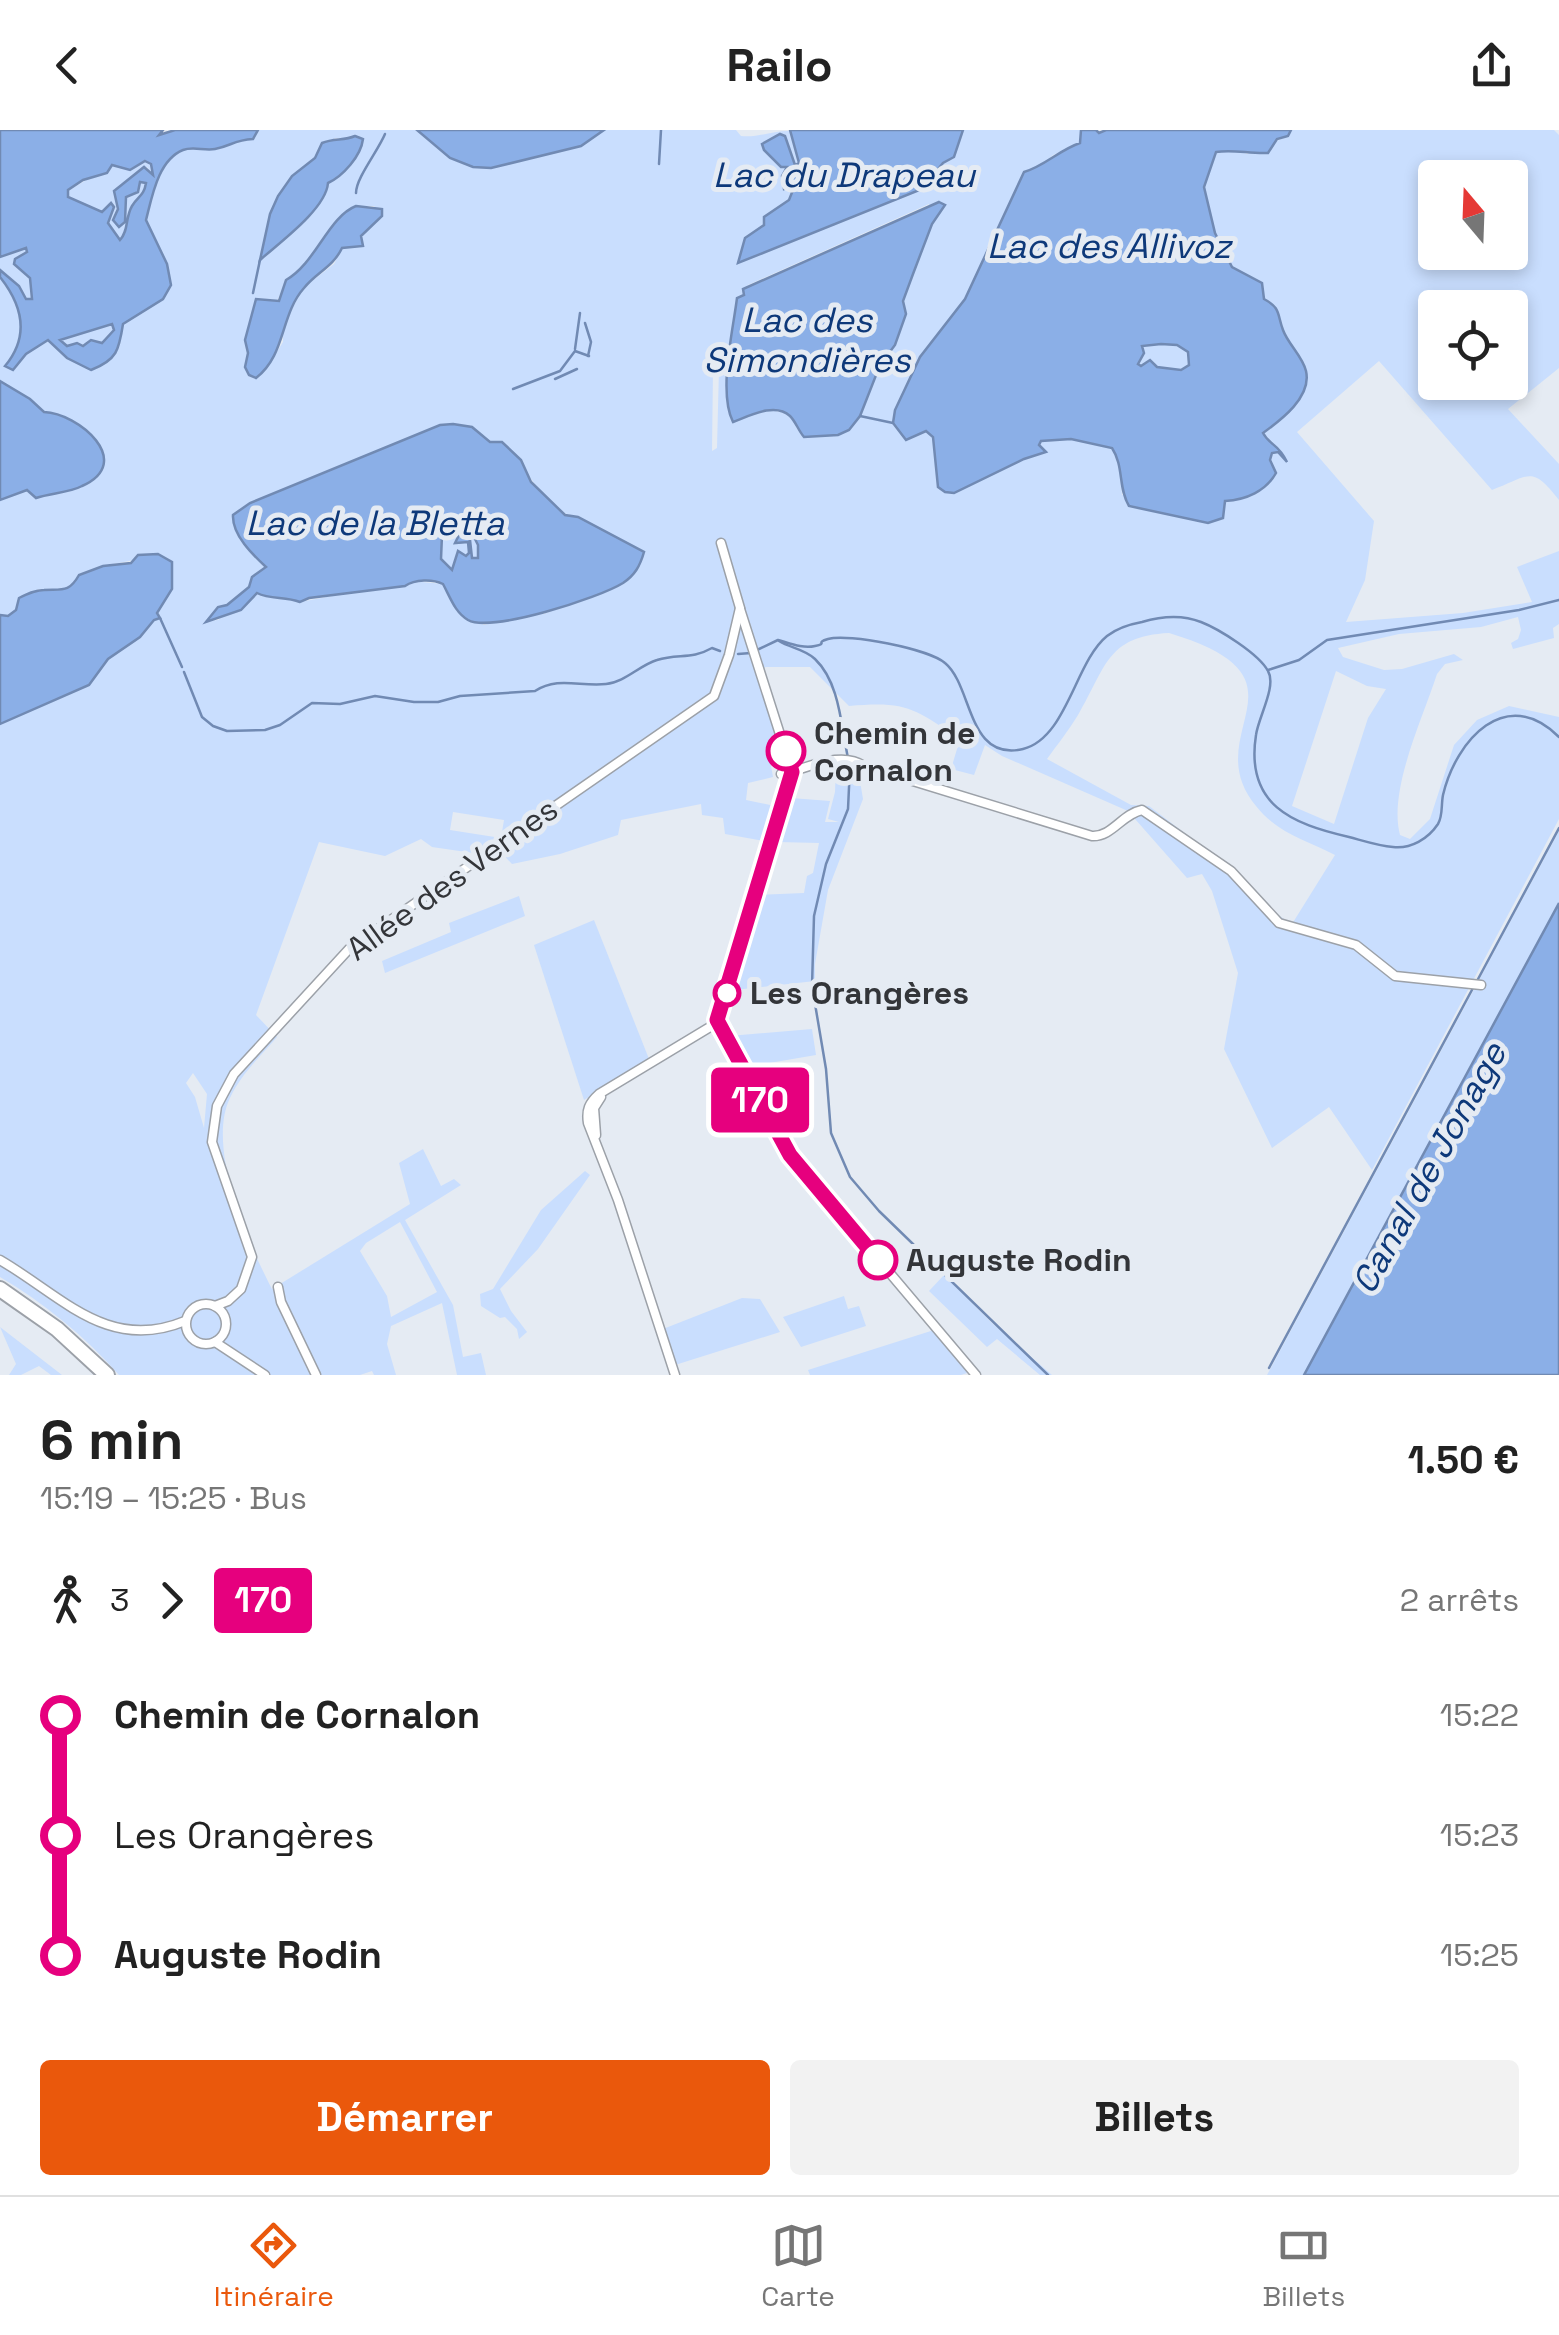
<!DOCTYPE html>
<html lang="fr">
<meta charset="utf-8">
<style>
body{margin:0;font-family:"Space Grotesk",sans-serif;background:#f2f2f2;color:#222;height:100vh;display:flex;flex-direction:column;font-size:38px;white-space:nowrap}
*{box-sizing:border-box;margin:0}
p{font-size:32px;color:#767676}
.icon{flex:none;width:55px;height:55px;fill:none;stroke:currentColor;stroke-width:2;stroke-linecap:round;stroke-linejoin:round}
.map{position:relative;height:1245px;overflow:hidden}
.sheet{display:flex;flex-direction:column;background:#fff;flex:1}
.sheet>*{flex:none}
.badge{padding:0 20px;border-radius:8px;font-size:35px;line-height:65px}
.needle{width:65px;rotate:341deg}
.buttons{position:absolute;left:1418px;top:30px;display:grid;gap:20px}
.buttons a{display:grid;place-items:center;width:110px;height:110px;border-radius:10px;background:#fff;box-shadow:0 5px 15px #0003;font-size:50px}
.map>.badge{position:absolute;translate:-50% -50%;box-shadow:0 0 0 5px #fff}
.legs{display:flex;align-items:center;gap:15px;height:110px;padding:0 40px;font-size:32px}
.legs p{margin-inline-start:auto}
.headline{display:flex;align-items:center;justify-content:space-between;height:170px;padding:0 40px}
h1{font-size:55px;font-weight:600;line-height:75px}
.cta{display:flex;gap:20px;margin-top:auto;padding:20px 40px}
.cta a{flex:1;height:115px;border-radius:10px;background:#ea580c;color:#fff;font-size:40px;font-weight:600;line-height:115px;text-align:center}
.cta a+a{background:#f2f2f2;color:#222}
ul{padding:0 40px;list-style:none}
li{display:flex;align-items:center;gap:35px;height:120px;font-size:38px}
li i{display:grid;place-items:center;width:15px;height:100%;margin:0 12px;background:currentColor}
li i::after{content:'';width:25px;height:25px;margin:-12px;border:8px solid;border-radius:50%;background:#fff}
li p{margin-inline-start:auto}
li:first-child i{background:linear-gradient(#0000 50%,currentColor 0)}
li:last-child i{background:linear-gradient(currentColor 50%,#0000 0)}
header{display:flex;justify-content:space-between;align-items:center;height:130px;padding:0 40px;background:#fff;font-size:45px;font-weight:600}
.tabs{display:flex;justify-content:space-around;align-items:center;height:140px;border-top:2px solid #e0e0e0;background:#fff;font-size:28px;color:#767676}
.tabs a{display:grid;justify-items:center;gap:5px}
.tabs .current{color:#ea580c}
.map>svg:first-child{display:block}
.green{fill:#c9defe;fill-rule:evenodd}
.water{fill:#8bafe7;stroke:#718ab3;stroke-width:2.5;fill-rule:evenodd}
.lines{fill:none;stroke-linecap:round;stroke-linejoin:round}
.stream{stroke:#718ab3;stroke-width:2.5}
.minor-casing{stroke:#9ca1a8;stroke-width:11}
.highway-casing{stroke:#9ca1a8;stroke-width:18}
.minor{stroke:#fff;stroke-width:8}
.highway{stroke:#fff;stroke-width:14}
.line-1-casing{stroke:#fff;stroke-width:22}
.line-1{stroke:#e6007e;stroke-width:15}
.stop-1-dot{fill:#fff;stroke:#e6007e;stroke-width:5}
.labels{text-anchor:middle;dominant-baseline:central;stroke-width:10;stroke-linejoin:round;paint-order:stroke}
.stop-label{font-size:32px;font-weight:bold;fill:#333539;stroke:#e5ebf3;text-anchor:start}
.street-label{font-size:32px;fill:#333539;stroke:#e5ebf3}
.water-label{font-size:35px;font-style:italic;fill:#0e397a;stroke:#e5ebf3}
</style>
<header><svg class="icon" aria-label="back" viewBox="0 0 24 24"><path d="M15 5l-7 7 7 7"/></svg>Railo<svg class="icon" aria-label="share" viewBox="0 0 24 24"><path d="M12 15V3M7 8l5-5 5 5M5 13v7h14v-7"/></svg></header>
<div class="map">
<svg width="1559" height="1245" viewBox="0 0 1559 1245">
<rect width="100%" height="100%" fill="#e5ebf3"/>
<g class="green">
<path d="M258 0H417L450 28 529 29 543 23 581 16 604 0H736L741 6C758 8 774 0 791 1L800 33 795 35 784 6 787 37 784 59 791 57 794 60 789 70 765 87 764 95 745 108 739 132 922 59 943 33 954 27 963 0H1081L1080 13 1053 25 1039 38 1002 88 965 169 920 227 895 280 910 308 927 300 933 307 938 357 1045 323 1039 315 1041 311 1071 309 1112 318 1119 328 1122 365 1225 371 1270 330 1272 323 1278 322 1277 317 1263 303C1281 291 1311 267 1306 242 1303 227 1288 214 1283 200 1277 184 1282 178 1264 169L1262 153 1232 137 1215 103 1204 57 1216 22 1234 19 1247 24 1288 6 1291 0H1554L1559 5V238L1508 279 1559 334V370C1531 334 1530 346 1492 360L1379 231 1297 302 1374 391 1365 450 1346 492 1463 483 1532 472 1517 437 1559 421V494L1553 498 1554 508 1513 519 1511 513 1518 509 1521 500 1518 487 1481 497 1399 504 1338 518 1343 527 1384 540 1402 539 1454 524 1463 530 1445 534 1437 544C1423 588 1388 660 1400 705L1410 709 1430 689 1454 615 1477 590 1509 576 1559 587V689L1372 1040 1329 977 1272 1018 1224 919 1238 843 1212 761 1202 744 1187 748 1128 681 1002 626 985 615 974 645 951 639 960 609C913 578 907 571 849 576L810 537H766L759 539 782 619 769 624 773 647 748 653 746 670 780 677 770 712 725 704 723 688 702 685 701 674 621 690 618 705 560 724 512 734 494 715 480 724 432 717 421 709 385 726 319 712 256 885 277 907C261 926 241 944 230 968 206 1017 248 1113 272 1159L410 1074 399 1033 423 1019 441 1056 454 1049 461 1055 405 1090 453 1175 463 1227 481 1223 486 1245H457L442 1173 391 1196 387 1214 396 1245H374L372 1241 360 1245H119C85 1206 44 1173 0 1147V594L89 555 108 529 140 507 157 483 155 426 103 436 66 461 38 459 8 487 0 485V370L28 360 36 368 53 362 44 282 30 269 0 251V147C23 175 30 206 6 235L14 240 26 224 48 210 67 228 120 215 123 194 163 169 167 134 146 90C152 67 158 31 182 20 193 16 204 21 215 19 230 16 236 10 253 9ZM335 8 363 9C361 26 343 46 328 53L261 129 270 84 283 58ZM1435 48H1510V122H1435ZM929 74 932 94 903 171 905 184 895 215 880 235 860 286 849 300 838 305 798 300C790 282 782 281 764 280L741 168 748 155ZM356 76H374L382 86 342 118 334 134 303 158 283 196V212L265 241 245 238C252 206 276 180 286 150 312 135 335 99 356 76ZM1435 178H1510V252H1435ZM719 238 717 318 712 321 713 239ZM402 312C424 312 471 307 490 313 531 324 535 381 578 387L624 452 544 484 532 483 484 495 456 480 443 454 412 451 300 472C286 466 272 467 257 463L218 490 206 491 240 466 266 437 236 401 233 385 250 373ZM1169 503C1322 549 1195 602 1256 676 1277 703 1306 710 1335 725L1292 794 1273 782 1233 740 1149 676 1131 675 1047 629C1057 615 1069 600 1078 585 1106 538 1106 506 1169 503ZM1336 541 1367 556 1386 559 1368 588 1334 694 1292 676ZM453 682 504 690 501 708 450 700ZM193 943 207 964 204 998 195 967 186 953ZM400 1092 437 1162 391 1187 387 1166 360 1121 366 1113Z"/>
<path d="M145 31 151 34 153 45 147 37 130 47 116 71 124 92 126 67 139 52 146 53C144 66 138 66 132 76 125 88 129 100 120 111L108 93 113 78 110 73 102 82 68 67V61L111 35 125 39Z"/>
<path d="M26 118 28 122 19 126 14 134 30 148 32 170 29 172 19 156 0 140V127Z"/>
<path d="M112 194 115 195 107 212 102 213 67 216 59 210Z"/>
<path d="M1161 213 1177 215 1188 222 1189 235 1182 240 1157 237 1154 232 1140 236 1138 233 1141 216Z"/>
<path d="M450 392 468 393 478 415V428H472L470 410 462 404 461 396 460 412H468L469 423 453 440 441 429 442 405Z"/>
<path d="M848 632 856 635 858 639 863 669 828 760 815 834V851L725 861 754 765 804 763 807 746 813 743 819 713 778 712 791 668 830 671 825 692H839L828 689 835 662 836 635H848Z"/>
<path d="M1559 701V773L1304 1245H1267Z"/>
<path d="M519 766 525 786 385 843 382 831 451 802 449 793Z"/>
<path d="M594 790 649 929 584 970 534 815Z"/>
<path d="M812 899 816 925 746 937 729 906Z"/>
<path d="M585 1041 590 1045 538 1119 500 1159 511 1181 527 1202 519 1209 517 1199 505 1187 500 1188 481 1176 480 1164 493 1159 541 1080Z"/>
<path d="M944 1145 993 1194 1052 1245H1040L997 1209 987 1217 929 1161Z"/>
<path d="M844 1166 848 1179 859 1176 866 1196 801 1217 783 1187Z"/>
<path d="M742 1168 760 1169 780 1202 675 1235 663 1199Z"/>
<path d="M0 1197 62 1245H51L39 1236 21 1245H9L16 1234Z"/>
<path d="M934 1200 970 1242 961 1245H810L808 1240Z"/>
</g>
<g class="water">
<path d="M0 0H163L159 5 175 0H258L253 9C234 10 231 16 215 19 204 21 193 16 183 20 158 30 152 67 146 90L167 134 171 155 163 169 123 194C119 220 117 230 91 240L67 228 48 210 26 224 13 240 5 236C30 206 23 176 0 147V140L19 156 26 169H32L30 148 14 134 15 129 27 122 26 118 0 127ZM145 31 151 34 153 45 144 37 114 61 118 79 113 90 119 97 125 92 126 67 138 62 140 52 146 53C144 66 138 66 132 76 125 88 129 100 120 110L108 93 114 77 111 73 102 82 68 67V60L83 50 107 43 112 35 130 40ZM112 194 114 200 102 213 91 210 83 216 77 213 67 216 60 210Z"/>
<path d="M417 0H604L581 16 491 38 473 37 450 28Z"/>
<path d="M790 0H963L954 27 943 33 922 59 738 133 745 108 764 95V87L789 70 793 60 790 57 784 59 782 46 787 37H781L764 20 762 14 780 4 785 6 795 35 799 33Z"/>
<path d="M1081 0H1096L1099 3 1106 0H1291L1288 6 1277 9 1268 23C1249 24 1234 19 1216 22L1204 57 1215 103 1232 137 1262 153 1264 169C1281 178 1277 184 1283 200 1288 214 1303 227 1306 241 1312 267 1281 290 1263 303 1270 316 1278 313 1287 332L1278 322 1272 323 1270 330 1276 343C1266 361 1246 370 1225 371L1223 388 1208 393 1129 376C1118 358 1124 336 1112 318L1071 309 1041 311 1039 315 1046 322 1024 329 954 363 945 362 938 357 933 307 926 301 906 310 893 293 895 280 920 227 965 169 1024 42C1045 36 1059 20 1080 13ZM1161 214 1177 215 1188 222 1189 235 1181 240 1157 237 1150 230 1141 236 1138 234 1144 223 1142 216Z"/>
<path d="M355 6 363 9C361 26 343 46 328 53 326 79 279 113 260 130L270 84 278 66 292 46 315 28 322 13C334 8 344 11 355 6Z"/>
<path d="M939 72 945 75 932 94 913 144 903 171 906 184 895 215 880 235 860 286 849 300 838 305 804 307C798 300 796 292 790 286 775 272 749 286 733 292 718 262 733 201 737 168L744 165 743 159Z"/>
<path d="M356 76 382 79V86L361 106 363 116 342 118C333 137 317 142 304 158 280 185 286 225 256 248L249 245 245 237 248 223 245 210 256 169 279 171 286 150C316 133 328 87 356 76Z"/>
<path d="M0 251 30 269 44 282C78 283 136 332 82 356 69 363 50 363 36 368L27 360 0 370Z"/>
<path d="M453 294 472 297 490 312H502L521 330 531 352 565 385 578 387 644 422C640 436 635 445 623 453 599 468 491 503 468 490 455 482 451 469 443 454 433 449 415 449 405 456L309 468 300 472C285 466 271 470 257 463L241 480 206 492 218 477 227 475 249 457 252 447 266 437C253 425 232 405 233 385L250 373 440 295ZM450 393H467L478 415V428H472L470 410 462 404 461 395 453 397 460 403 455 413 468 412 469 423 466 426 458 421 452 440 441 429 442 405Z"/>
<path d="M158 424 172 432V459L157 483 160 488 154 490 140 507 108 529 89 555 0 594V485L8 486 16 480 19 468C27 464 35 460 44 460 62 459 69 463 79 445L103 436 131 433 138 425Z"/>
<path d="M1559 773V1245H1304Z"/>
</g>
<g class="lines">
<g class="stream">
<path d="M659 34 661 0"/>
<path d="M356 63C356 48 378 21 385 4"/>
<path d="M253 163 260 130"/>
<path d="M585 193 591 212 588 226"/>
<path d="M575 219 580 183"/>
<path d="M555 249 577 239"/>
<path d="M513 259 560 241 575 221 589 226"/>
<path d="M860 286 893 293"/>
<path d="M160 488 182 537"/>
<path d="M779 511C790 518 805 519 815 529 840 553 841 596 848 628"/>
<path d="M757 520 778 510C789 513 803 519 815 516 829 513 814 513 828 509 848 503 929 519 945 533 973 556 967 632 1023 619 1067 608 1075 532 1107 506 1116 499 1131 494 1142 492 1162 486 1181 484 1201 492 1219 499 1259 524 1268 541 1277 556 1258 588 1256 605 1245 675 1292 694 1349 707 1364 711 1379 716 1393 717 1411 719 1428 709 1438 694 1443 686 1441 675 1443 665 1456 610 1506 554 1559 607"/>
<path d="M738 524 751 523"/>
<path d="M1268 540 1299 530 1327 510 1519 480 1559 470"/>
<path d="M184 542 202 587 213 596 227 601 265 600 280 595 312 573 340 574 375 566 414 572H438L460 566 535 561C558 546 580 557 606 554 625 552 640 535 657 530 678 523 691 530 712 518L720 521"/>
<path d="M850 636 848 679 826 734 814 786 812 856 826 939 831 1003 850 1047 879 1081 1048 1245"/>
<path d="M1477 851 1559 698"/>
<path d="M1269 1238 1473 858"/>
</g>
<g class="minor-casing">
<g id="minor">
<path d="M781 644C807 639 840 620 864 636L1092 706C1112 707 1122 684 1142 680L1231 741 1279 793 1356 815 1395 846 1481 855"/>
<path d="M717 889 790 1025 976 1245"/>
<path d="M596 1005 594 978 601 967"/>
<path d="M0 1130C62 1166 108 1223 185 1191"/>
<path d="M278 1157 281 1172 316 1245"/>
<circle cx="206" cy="1194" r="20"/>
<path d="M215 1176 228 1171 241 1159 252 1127 212 1012 217 976 234 944 349 819 714 566 729 525 740 478 721 413"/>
<path d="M215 1212 265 1245"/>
<path d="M675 1245 618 1070 588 993C586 980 589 973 599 964L710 897 724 874 792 642 740 479"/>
</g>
</g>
<g class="highway-casing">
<path id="highway" d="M0 1159 57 1199 107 1245"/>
</g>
<use href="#minor" class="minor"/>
<use href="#highway" class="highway"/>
</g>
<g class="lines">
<g class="line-1-casing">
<path id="line-1" d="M786 621 792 642 717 890 790 1025 878 1130"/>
</g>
<use href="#line-1" class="line-1"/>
</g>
<g class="stop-1-dot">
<circle cx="786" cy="621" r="18"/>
<circle cx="727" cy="863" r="12"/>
<circle cx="878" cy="1130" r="18"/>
</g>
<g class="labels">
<g class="stop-label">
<text x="814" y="603">Chemin de<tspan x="814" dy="37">Cornalon</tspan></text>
<text x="750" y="863">Les Orangères</text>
<text x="906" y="1130">Auguste Rodin</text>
</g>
<g class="street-label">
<text transform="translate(452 749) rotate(-36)">Allée des Vernes</text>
</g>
<g class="water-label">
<text x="844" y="45">Lac du Drapeau</text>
<text x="1109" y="116">Lac des Allivoz</text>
<text x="807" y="190">Lac des<tspan x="807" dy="40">Simondières</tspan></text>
<text x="375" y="393">Lac de la Bletta</text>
<text transform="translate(1429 1038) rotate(-61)">Canal de Jonage</text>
</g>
</g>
</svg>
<div class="buttons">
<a><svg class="needle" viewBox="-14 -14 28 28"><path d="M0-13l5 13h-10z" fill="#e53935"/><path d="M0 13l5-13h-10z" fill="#767676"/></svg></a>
<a><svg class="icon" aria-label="locate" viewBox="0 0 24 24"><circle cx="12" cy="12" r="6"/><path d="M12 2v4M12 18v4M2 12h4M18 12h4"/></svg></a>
</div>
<b class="badge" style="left:760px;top:970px;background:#e6007e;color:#fff">170</b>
</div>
<section class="sheet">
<div class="headline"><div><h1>6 min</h1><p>15:19 – 15:25 · Bus</p></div><b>1.50 €</b></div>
<div class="legs"><svg class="icon" aria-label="walk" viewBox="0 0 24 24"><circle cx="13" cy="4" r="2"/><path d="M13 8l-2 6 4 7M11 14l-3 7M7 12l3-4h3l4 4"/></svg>3<svg class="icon" aria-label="forward" viewBox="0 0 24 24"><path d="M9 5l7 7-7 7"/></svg><b class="badge" style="background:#e6007e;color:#fff">170</b><p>2 arrêts</p></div>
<ul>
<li><i style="color:#e6007e"></i><b>Chemin de Cornalon</b><p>15:22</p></li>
<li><i style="color:#e6007e"></i><span>Les Orangères</span><p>15:23</p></li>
<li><i style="color:#e6007e"></i><b>Auguste Rodin</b><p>15:25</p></li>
</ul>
<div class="cta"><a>Démarrer</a><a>Billets</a></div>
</section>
<nav class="tabs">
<a class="current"><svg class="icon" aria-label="directions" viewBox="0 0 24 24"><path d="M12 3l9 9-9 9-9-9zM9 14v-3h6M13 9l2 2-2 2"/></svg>Itinéraire</a>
<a><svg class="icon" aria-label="map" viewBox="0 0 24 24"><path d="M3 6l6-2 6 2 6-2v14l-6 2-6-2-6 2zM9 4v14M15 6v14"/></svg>Carte</a>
<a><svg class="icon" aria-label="tickets" viewBox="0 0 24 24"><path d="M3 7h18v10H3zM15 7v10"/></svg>Billets</a>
</nav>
